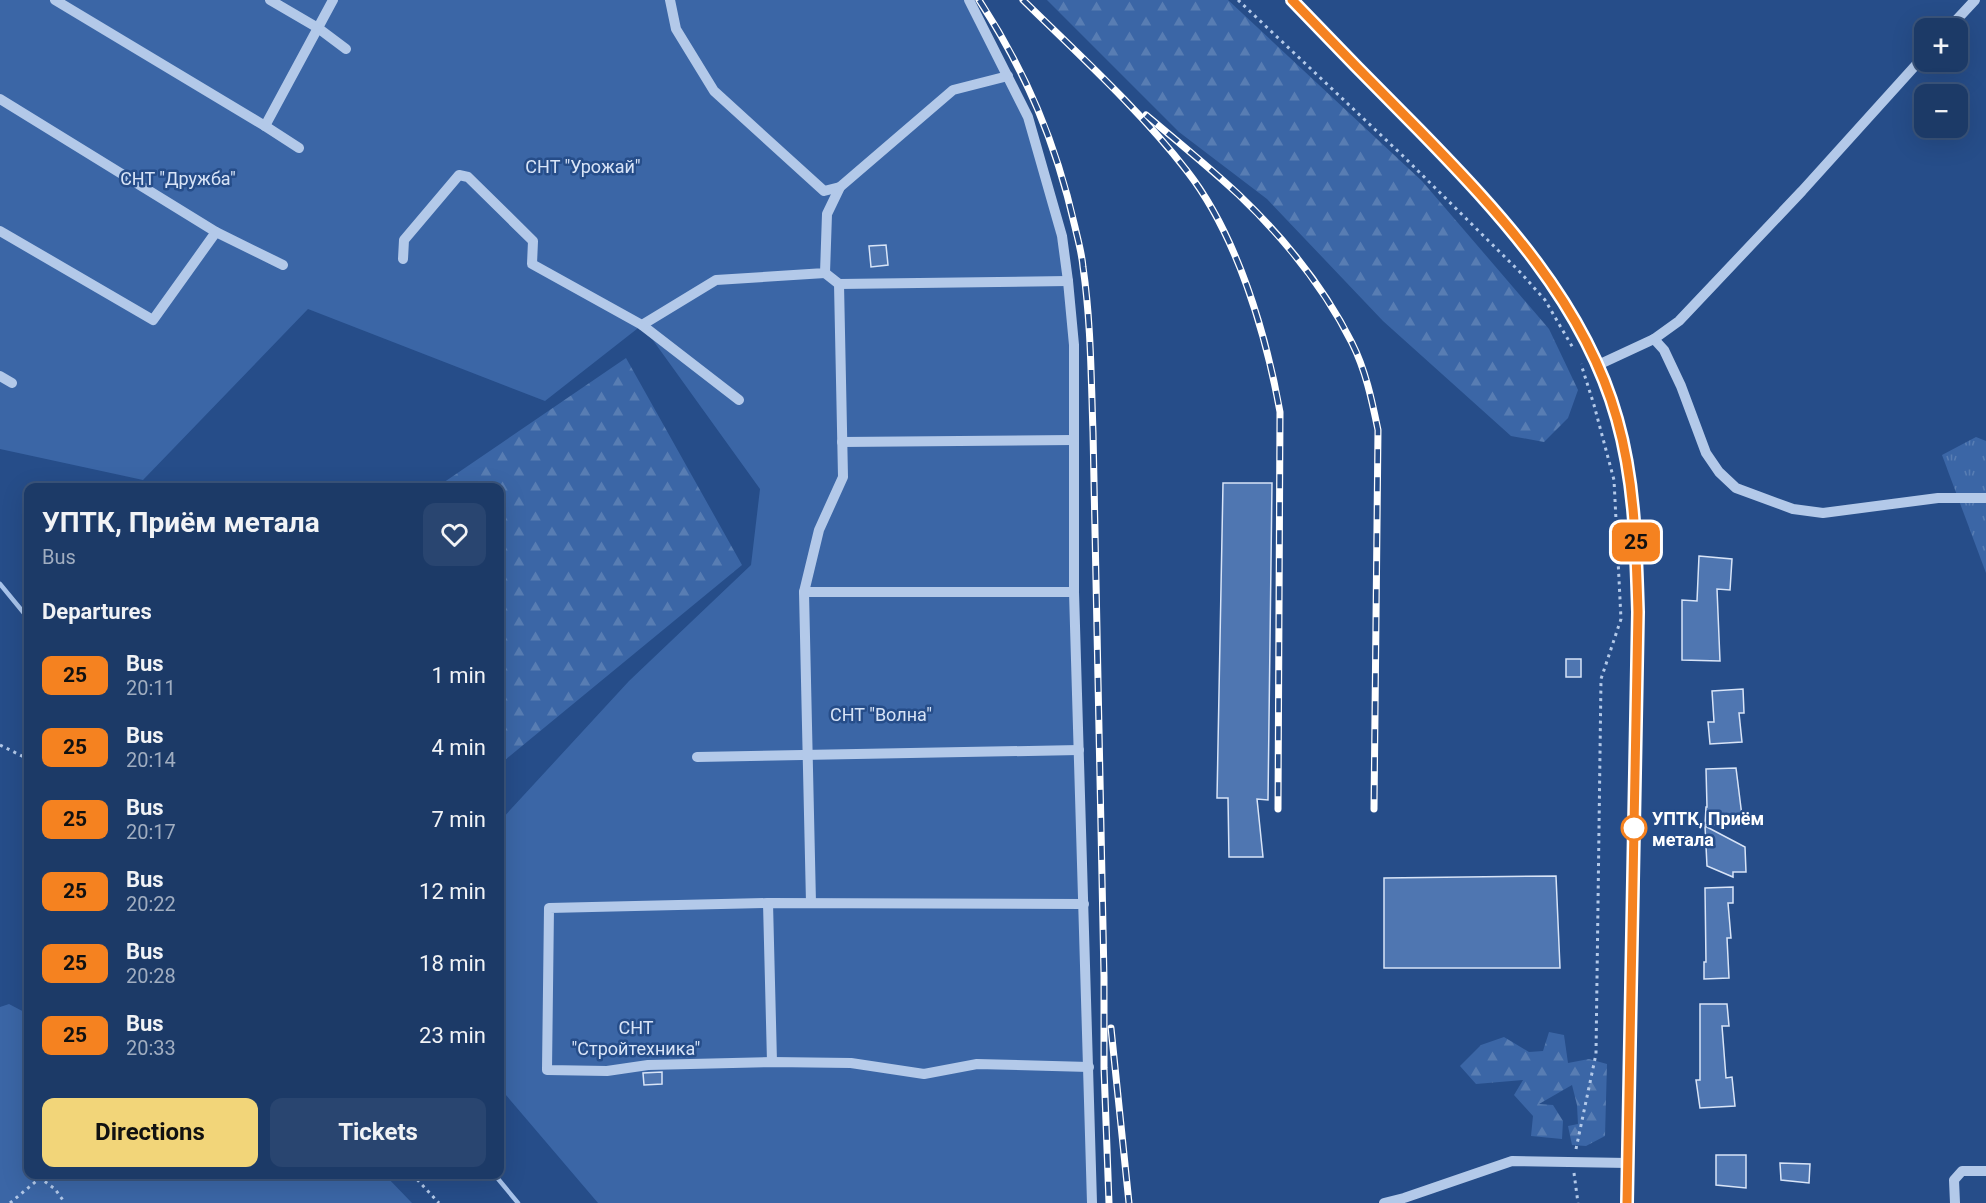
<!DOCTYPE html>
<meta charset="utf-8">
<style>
body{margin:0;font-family:Roboto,sans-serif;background:#294570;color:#f1f3f6;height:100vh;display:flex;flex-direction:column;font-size:22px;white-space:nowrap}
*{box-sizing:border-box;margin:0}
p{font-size:20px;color:#a0adc0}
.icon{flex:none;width:33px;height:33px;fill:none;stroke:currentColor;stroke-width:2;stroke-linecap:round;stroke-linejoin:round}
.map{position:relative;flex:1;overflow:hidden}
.drawer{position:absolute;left:24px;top:483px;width:480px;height:696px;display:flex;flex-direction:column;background:#1c3a67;border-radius:12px;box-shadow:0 6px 24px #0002,0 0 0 2px #3a547b}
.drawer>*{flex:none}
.badge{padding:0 12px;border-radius:9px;font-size:21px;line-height:39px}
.controls{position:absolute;left:1914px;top:18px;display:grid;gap:12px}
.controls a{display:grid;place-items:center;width:54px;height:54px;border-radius:12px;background:#1c3a67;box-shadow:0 6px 24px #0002,0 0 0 2px #3a547b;font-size:30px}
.map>.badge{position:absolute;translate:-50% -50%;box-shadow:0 0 0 3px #fff}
h2{padding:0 18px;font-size:22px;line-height:54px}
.round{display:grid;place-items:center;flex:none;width:63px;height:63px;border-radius:12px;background:#294570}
.overview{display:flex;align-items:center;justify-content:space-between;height:102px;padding:0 18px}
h1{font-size:28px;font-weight:700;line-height:45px}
.primary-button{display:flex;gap:12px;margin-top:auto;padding:12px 18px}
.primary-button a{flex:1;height:69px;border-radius:12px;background:#f2d579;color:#111;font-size:24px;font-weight:700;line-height:69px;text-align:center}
.primary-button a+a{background:#294570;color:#f1f3f6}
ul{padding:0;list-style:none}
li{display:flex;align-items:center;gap:18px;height:72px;padding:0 18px}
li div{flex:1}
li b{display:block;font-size:22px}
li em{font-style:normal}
li .badge{min-width:66px;font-weight:700;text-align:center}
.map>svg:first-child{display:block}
.green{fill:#3b66a6}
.forest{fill:url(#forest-firs)}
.park{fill:url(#park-tufts)}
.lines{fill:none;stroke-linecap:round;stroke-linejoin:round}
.stream{stroke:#a8c3ea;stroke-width:4.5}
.building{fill:#4f76b1;stroke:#d8e4f7;stroke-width:1.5}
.path{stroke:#b3c9e9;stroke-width:3;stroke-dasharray:3 4.5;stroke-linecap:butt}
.minor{stroke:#b3c9e9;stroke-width:10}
.rail-casing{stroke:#fff;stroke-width:7}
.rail{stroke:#264d89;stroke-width:4.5;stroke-dasharray:14;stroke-linecap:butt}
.line-casing{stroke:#fff;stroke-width:14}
.line{stroke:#f58220;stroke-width:9}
.stop-dot{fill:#fff;stroke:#f58220;stroke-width:3}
.labels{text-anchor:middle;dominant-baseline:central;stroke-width:5;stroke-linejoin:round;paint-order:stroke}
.park-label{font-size:18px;fill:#d8e4f7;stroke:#264d89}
.stop-label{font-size:18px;font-weight:bold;fill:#fff;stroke:#264d89;text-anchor:start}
</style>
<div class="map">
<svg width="1986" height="1203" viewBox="0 0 1986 1203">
<defs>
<pattern id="forest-firs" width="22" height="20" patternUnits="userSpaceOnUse" patternTransform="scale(1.5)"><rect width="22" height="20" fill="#3b66a6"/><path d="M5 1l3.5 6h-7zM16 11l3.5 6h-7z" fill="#587db3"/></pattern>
<pattern id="park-tufts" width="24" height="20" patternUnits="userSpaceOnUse" patternTransform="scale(1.5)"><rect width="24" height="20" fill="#3b66a6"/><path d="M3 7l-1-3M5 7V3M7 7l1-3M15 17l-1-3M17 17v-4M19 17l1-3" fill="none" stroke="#587db3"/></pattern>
</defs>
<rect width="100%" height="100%" fill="#264d89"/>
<g class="green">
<path d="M0 0H969L1028 117 1068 281 1092 1203H598L500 1088V821L629 681 751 565 760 489 642 325 545 401 308 309 143 480 0 449Z"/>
<path d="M9 1004 28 1014V1174L385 1175 412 1203H0V1007Z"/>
</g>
<g class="forest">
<path d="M1047 0H1228L1422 181 1549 329 1578 390 1568 418 1544 442 1511 436 1383 321 1267 199 1179 132Z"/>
<path d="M626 358 742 565 500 764V488L437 487Z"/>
<path d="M1549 1032 1564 1035 1568 1063 1589 1059 1607 1064 1605 1136 1586 1146 1572 1145 1568 1126 1578 1124 1577 1105 1572 1085 1539 1104 1553 1105 1563 1121 1562 1139 1531 1136 1533 1116 1514 1095 1523 1080 1476 1084 1460 1066 1481 1045 1504 1037 1529 1052 1543 1051Z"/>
</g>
<path class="park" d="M1976 437 1986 441V573L1942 455Z"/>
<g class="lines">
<g class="stream">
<path d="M0 584 28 618"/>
<path d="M494 1174 518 1203"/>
</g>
</g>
<g class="building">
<path d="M886 245 888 265 871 267 869 246Z"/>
<path d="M1223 483H1272L1268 800 1257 799 1263 857H1229L1228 798H1217Z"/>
<path d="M1699 556 1732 559 1730 590 1717 589 1720 661 1682 660V600L1697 601Z"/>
<rect x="1566" y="659" width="15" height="18"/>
<path d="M1743 689 1744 713H1739L1742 742 1710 744 1708 722H1714L1712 691Z"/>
<path d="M1736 768 1743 824 1705 825 1706 807H1707L1706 769Z"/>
<path d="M1705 826 1745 847 1746 872H1733V877L1707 866Z"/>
<path d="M1556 876 1560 968H1384V878Z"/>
<path d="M1733 887V903H1728L1731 938H1727L1729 978 1704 979V962H1706L1705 888Z"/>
<path d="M1700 1004H1727L1729 1026H1722L1726 1078 1732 1077 1735 1106 1700 1108 1696 1080H1700Z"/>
<path d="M662 1072V1084L644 1085 643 1073Z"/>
<path d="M1716 1155H1746V1188L1716 1185Z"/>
<path d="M1780 1163 1810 1164 1809 1183 1781 1180Z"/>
</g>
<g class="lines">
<g class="path">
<path d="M1238 0 1402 155 1521 273 1545 300 1573 348"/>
<path d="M0 745 28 759"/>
<path d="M1576 1149 1596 1054 1601 679 1621 619 1614 480 1594 405 1581 364"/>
<path d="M1574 1173 1578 1203"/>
<path d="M412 1174 439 1203"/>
<path d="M10 1203 40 1178 55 1189 65 1203"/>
</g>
<g class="minor">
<path d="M55 0 265 126 299 148"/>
<path d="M270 0 318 28 346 49"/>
<path d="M670 0 676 29 714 91 824 191 840 187"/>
<path d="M969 0 1028 117 1062 236 1068 281 1074 345V592L1092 1203"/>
<path d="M1292 0C1333 42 1374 85 1415 127 1497 211 1585 303 1617 419 1635 482 1636 547 1638 613L1627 1203"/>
<path d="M1949 28 1975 0"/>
<path d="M0 99 216 232 283 265"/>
<path d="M265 126 333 0"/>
<path d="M0 231 153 320 216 232"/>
<path d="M403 259 404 240 459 175 468 177 533 241 532 264 642 325 739 400"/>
<path d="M825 273 839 284 1068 281"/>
<path d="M642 325 716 280 825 273 827 214 840 187 953 90 1008 76"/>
<path d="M1654 339 1664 350 1681 386 1706 453 1719 472 1736 488 1793 509 1823 513 1938 498H1986"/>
<path d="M1598 365 1654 339 1679 321 1802 191 1924 56"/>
<path d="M0 376 12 383"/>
<path d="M842 442 1073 440"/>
<path d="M804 592H1074"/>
<path d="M697 757 1079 750"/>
<path d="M768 903 772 1062"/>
<path d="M811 903 804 592 819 530 843 477 839 284"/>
<path d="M1084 904 768 903 549 908 547 1070 607 1071 648 1065 772 1062 851 1063 924 1074 977 1064 1089 1067"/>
<path d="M1384 1203 1404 1198 1512 1161 1628 1163"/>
<path d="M1955 1203 1954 1180 1962 1171H1986"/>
</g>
<g class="rail-casing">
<g id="rail">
<path d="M979 0C1026 72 1056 143 1075 227 1078 240 1082 254 1083 267 1091 322 1091 377 1093 432L1104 977V1068L1109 1203"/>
<path d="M1023 0C1079 55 1139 109 1187 171 1237 235 1266 334 1280 412L1278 809"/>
<path d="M1146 115C1177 141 1209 167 1239 195 1283 237 1325 289 1352 343 1366 371 1372 401 1378 430L1374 809"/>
<path d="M1111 1028 1129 1203"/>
</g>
</g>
<use href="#rail" class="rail"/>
</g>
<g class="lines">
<g class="line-casing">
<path id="line" d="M1292 0C1334 44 1376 87 1419 130 1500 213 1585 304 1617 419 1635 482 1636 547 1638 612L1627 1203"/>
</g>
<use href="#line" class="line"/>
</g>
<circle class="stop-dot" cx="1634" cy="828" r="12"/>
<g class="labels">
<g class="park-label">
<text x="583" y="166">СНТ "Урожай"</text>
<text x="178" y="178">СНТ "Дружба"</text>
<text x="881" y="714">СНТ "Волна"</text>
<text x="636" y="1027">СНТ<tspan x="636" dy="21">"Стройтехника"</tspan></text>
</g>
<g class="stop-label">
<text x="1652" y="818">УПТК, Приём<tspan x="1652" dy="21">метала</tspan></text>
</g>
</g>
</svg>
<div class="controls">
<a>+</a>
<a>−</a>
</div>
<b class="badge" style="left:1636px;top:542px;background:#f58220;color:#111">25</b>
<section class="drawer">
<div class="overview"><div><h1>УПТК, Приём метала</h1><p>Bus</p></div><a class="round"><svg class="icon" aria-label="heart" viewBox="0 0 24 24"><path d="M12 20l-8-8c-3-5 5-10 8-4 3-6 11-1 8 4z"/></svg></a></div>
<h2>Departures</h2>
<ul>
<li><span class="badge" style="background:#f58220;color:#111">25</span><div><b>Bus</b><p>20:11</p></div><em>1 min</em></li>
<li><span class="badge" style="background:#f58220;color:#111">25</span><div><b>Bus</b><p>20:14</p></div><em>4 min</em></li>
<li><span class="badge" style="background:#f58220;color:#111">25</span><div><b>Bus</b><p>20:17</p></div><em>7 min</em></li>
<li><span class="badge" style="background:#f58220;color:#111">25</span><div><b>Bus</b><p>20:22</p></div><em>12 min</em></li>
<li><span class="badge" style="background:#f58220;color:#111">25</span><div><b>Bus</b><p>20:28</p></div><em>18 min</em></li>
<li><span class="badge" style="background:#f58220;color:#111">25</span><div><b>Bus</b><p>20:33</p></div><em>23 min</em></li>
</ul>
<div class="primary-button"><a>Directions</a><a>Tickets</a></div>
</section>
</div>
